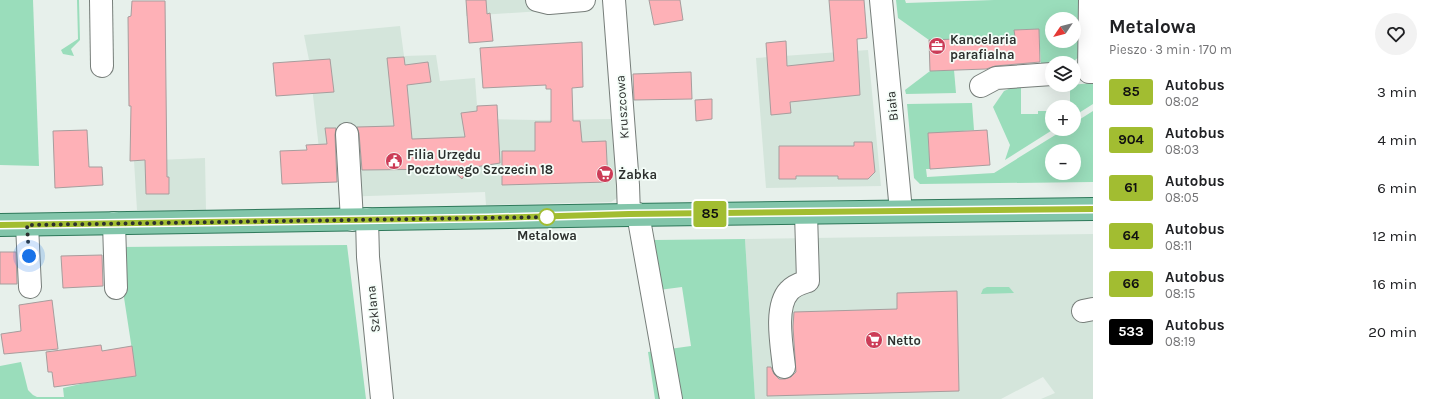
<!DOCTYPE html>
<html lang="pl">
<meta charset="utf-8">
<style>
body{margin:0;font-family:Karla,sans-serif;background:#f2f2f2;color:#202124;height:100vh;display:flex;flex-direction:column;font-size:15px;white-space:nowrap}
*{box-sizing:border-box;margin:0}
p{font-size:13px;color:#757577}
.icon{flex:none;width:22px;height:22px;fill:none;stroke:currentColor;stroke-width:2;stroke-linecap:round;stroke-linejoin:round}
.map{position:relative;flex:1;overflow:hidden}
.panel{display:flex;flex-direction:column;background:#fff;width:340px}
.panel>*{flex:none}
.badge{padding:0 8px;border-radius:3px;font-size:14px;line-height:26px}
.needle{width:26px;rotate:235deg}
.fabs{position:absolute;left:1045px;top:12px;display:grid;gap:8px}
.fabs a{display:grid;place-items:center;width:36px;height:36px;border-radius:50%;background:#fff;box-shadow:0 4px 16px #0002;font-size:20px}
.you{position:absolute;width:20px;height:20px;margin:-10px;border:3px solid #fff;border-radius:50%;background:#1a73e8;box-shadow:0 0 0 6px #1a73e833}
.map>.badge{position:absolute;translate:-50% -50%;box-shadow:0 0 0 2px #fff}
.round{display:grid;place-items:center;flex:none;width:42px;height:42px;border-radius:21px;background:#f2f2f2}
.headline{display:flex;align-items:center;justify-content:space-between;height:68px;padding:0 16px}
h1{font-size:19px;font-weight:700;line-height:30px}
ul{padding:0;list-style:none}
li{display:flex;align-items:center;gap:12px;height:48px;padding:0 16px}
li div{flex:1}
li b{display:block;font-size:15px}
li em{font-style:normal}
li .badge{min-width:44px;font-weight:700;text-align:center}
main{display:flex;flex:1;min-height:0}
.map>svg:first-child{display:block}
.built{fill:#d4e5db}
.green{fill:#9addbb;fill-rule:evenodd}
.building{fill:#feb1b7;stroke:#a79d9d}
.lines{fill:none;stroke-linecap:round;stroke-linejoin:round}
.minor-casing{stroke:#777e7a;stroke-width:24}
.major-casing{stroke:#2e785a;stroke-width:24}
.minor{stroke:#fff;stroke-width:22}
.major{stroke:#82c5aa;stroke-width:22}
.line-casing{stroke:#fff;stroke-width:9}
.line{stroke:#a2bd31;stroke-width:6}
.walk{stroke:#2d302e;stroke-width:4;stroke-dasharray:0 7.2}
.stop-dot{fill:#fff;stroke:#a2bd31;stroke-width:2}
.labels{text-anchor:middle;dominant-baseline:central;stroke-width:3.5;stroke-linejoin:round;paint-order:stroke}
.poi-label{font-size:13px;font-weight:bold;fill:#2d302e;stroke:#f4fdf8;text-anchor:start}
.street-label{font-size:13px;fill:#2d302e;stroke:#f4fdf8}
.stop-label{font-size:13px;font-weight:bold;fill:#2d302e;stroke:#f4fdf8}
</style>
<main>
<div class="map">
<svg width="1093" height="399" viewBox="0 0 1093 399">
<rect width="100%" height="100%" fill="#e7f0eb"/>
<g class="built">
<path d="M466 0H556L557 10 466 16Z"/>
<path d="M400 26 404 56 436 55 440 81 475 78 478 119 537 120 615 119 619 195 617 198 611 202 486 205 485 192 340 197 338 148 319 149 309 60 304 35Z"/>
<path d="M868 50 881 186 766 188 756 58Z"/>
<path d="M205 158 206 210H137L134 161Z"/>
<path d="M1093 234V399H1041L1055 393 1043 377 1001 399H755L745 239Z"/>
</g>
<g class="green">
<path d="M0 0H33L39 166 0 165Z"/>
<path d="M77 0H79L80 40 71 49 74 56 63 54 61 50 78 39Z"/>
<path d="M896 0H905L906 3 994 0H1081L1079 57 1071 63H1052V67H1041L1039 29 1015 30V37L929 40 898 18ZM1052 19H1074V41H1052Z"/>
<path d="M954 70 956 93 906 94 905 90 930 71Z"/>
<path d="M1093 83V104L1074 116V107H1070V85Z"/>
<path d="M1021 84V114H1038V111H1052V129H1054L1005 160 1010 145 993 107 1004 91Z"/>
<path d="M972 103 974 130 928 134 930 169H926L927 177 994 173 1065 129H1074V123L1093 111V182L920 184 914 178 907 104ZM1052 151H1074V173H1052Z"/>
<path d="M745 239 755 399H655L648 352 691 346 682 287 659 290 654 240Z"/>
<path d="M347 245 366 399H0V366L21 362 28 390 33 395 37 397H64L63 388 85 383 136 376 123 291 121 247Z"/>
<path d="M987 287H1009L1014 293 981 294 983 289Z"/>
</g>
<g class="building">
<path d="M466 0H486L487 14 490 13 493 41 469 43Z"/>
<path d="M649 0H680L683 20 654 25Z"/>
<path d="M829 0H864L867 38 857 39 860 95 790 102 791 113 771 115 766 43 786 41 787 66 834 61Z"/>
<path d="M132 1H165L167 177H169V194H146L145 160 130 161 131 106H129L128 17 131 16Z"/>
<path d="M1039 29 1040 62 995 66 986 69 930 71 929 40 1015 37 1014 30Z"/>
<path d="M582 42 583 87 572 88 573 121H580L582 142 606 141 608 182 502 185V151H535V122H551V89H546V85L483 88 480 48Z"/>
<path d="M404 57 405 65 428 62 431 82 407 85 412 139 465 137 461 113 477 111V106L497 105 500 163 469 168 462 179 451 169 362 170 359 133 357 127 394 126 387 58Z"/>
<path d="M330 59 334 92 276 96 273 63Z"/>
<path d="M691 72 692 99 634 100 633 74Z"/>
<path d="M712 99V119L696 121 695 100Z"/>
<path d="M325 128H336L335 135 337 182 282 184 280 151 307 150 306 145 327 144Z"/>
<path d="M87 130 89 167H102L103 185 55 188 53 131Z"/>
<path d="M987 130 990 165 930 169 928 133Z"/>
<path d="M854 142H872L875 172 868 179H838V176H796V179H779V146H854Z"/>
<path d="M0 252H16L17 284H0Z"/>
<path d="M102 255 103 286 63 288 61 256Z"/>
<path d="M957 291 959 391 767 396V367H771L774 374 779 379H785L791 377 796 372 793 327 794 312 897 309V293Z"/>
<path d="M52 300 58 349 4 354 1 334 21 331 19 305Z"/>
<path d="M101 345 102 351 132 346 136 376 54 387 52 372H48L46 352Z"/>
</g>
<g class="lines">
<g class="minor-casing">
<g id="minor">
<path d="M101 0 102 66"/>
<path d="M537 0 549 3 584 0"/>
<path d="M614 0 628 185 629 215"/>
<path d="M881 0 901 211"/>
<path d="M1090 0 1089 72H1093"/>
<path d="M981 86 996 78 1052 74"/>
<path d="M347 134 352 220"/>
<path d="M638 214 671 399"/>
<path d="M367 219 368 257 382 399"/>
<path d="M114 223 116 288"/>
<path d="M27 225 30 287"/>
<path d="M1083 311 1093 309"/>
<path d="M784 367C782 347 774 307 789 291 794 285 802 283 808 281L806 213"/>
</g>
</g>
<g class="major-casing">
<path id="major" d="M0 225 629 215 1093 209"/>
</g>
<use href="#minor" class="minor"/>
<use href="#major" class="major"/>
</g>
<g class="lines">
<g class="line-casing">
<path id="line" d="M0 225 488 218 629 214 1093 209"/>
</g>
<use href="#line" class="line"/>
<path class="walk" d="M29 256 27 225 547 217"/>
</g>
<defs>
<g id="office-disc" transform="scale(0.9)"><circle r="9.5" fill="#cc3c57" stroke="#f4fdf8"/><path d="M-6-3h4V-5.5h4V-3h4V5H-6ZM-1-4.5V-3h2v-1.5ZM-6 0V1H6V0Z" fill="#fff"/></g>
<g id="civic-disc" transform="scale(0.9)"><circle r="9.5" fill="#cc3c57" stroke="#f4fdf8"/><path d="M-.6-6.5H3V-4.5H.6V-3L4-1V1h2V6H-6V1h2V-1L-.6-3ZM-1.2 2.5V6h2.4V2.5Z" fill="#fff"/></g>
<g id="supermarket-disc" transform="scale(0.9)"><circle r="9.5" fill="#cc3c57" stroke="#f4fdf8"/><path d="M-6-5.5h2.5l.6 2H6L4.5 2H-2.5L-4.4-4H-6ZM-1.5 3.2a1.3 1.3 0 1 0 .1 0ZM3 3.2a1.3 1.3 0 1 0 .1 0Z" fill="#fff"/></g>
</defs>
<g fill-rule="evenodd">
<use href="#office-disc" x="937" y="46"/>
<use href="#civic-disc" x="394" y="161"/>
<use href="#supermarket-disc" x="605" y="174"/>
<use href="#supermarket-disc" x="874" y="340"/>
</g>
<circle class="stop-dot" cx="547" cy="217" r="8"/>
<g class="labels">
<g class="poi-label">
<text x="950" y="39">Kancelaria<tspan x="950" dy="15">parafialna</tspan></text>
<text x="407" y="154">Filia Urzędu<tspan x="407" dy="15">Pocztowego Szczecin 18</tspan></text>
<text x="618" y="174">Żabka</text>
<text x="887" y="340">Netto</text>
</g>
<g class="street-label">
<text transform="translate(892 106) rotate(-96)">Biała</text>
<text transform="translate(622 107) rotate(-94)">Kruszcowa</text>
<text transform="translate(373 309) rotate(-96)">Szklana</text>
</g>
<g class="stop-label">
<text x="547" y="235">Metalowa</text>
</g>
</g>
</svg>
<div class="fabs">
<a><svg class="needle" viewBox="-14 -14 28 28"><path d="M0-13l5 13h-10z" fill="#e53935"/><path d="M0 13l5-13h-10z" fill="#757577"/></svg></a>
<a><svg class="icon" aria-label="layers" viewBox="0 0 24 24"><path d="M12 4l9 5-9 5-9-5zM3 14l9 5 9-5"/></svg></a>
<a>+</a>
<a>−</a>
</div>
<div class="you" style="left:29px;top:256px"></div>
<b class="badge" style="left:710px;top:214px;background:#a2bd31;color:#111">85</b>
</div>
<section class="panel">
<div class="headline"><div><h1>Metalowa</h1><p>Pieszo · 3 min · 170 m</p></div><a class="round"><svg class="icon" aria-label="heart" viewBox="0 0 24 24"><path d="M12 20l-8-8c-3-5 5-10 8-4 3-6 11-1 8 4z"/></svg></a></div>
<ul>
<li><span class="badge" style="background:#a2bd31;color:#111">85</span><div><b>Autobus</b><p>08:02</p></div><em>3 min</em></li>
<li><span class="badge" style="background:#a2bd31;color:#111">904</span><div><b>Autobus</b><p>08:03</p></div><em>4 min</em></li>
<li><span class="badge" style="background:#a2bd31;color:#111">61</span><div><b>Autobus</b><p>08:05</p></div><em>6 min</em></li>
<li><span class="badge" style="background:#a2bd31;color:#111">64</span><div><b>Autobus</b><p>08:11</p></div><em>12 min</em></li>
<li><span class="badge" style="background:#a2bd31;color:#111">66</span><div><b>Autobus</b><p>08:15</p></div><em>16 min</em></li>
<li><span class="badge" style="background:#000;color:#fff">533</span><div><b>Autobus</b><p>08:19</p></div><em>20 min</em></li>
</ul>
</section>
</main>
